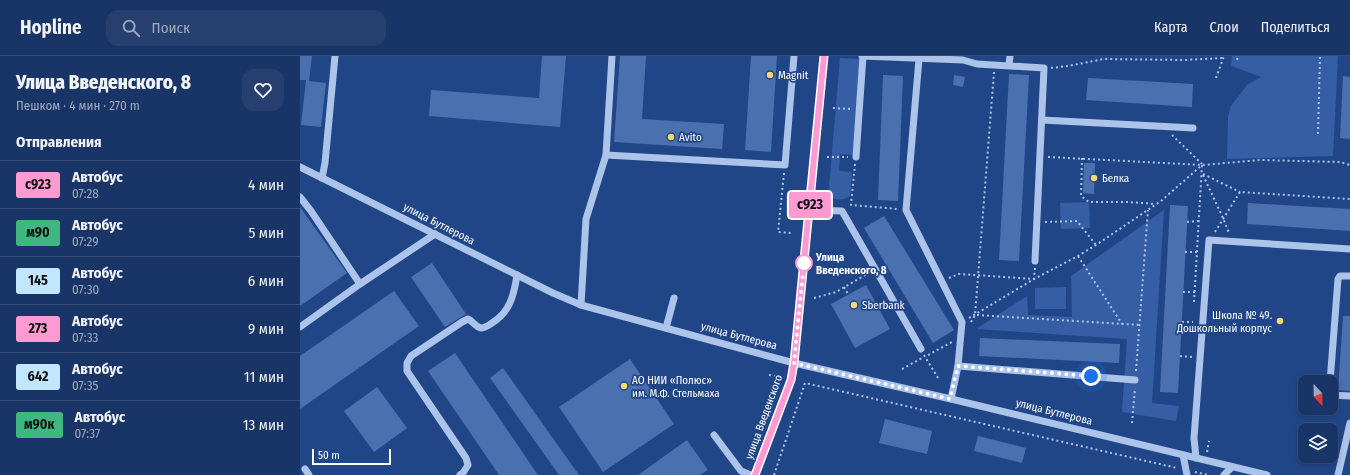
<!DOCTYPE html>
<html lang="ru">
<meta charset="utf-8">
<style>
body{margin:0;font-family:"Fira Sans Condensed",sans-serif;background:#263f6f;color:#f1f3f6;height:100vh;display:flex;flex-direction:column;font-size:15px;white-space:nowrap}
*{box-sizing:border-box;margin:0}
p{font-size:13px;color:#9faabf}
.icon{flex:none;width:22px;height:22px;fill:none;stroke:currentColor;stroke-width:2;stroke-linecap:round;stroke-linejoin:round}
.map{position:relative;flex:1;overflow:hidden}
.sheet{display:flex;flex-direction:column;background:#193466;width:300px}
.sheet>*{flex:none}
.badge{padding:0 8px;border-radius:3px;font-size:14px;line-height:26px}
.needle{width:26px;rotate:158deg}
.controls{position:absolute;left:998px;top:319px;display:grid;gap:8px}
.controls a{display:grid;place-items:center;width:40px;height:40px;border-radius:8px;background:#193466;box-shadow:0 2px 6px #0003,0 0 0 1px #374f7a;font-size:20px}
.scale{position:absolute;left:12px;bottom:10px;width:79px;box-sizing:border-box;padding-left:4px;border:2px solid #fff;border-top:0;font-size:11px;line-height:14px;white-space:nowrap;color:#fff;-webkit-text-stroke:3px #214688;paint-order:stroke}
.you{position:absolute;width:20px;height:20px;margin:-10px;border:3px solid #fff;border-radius:50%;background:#1a73e8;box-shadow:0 0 0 6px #1a73e833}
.map>.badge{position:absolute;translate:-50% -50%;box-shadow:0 0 0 2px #fff}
h2{padding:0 16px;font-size:15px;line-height:36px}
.round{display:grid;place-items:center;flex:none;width:42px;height:42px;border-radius:12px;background:#263f6f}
.head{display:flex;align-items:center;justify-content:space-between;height:68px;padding:0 16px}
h1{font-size:19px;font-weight:800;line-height:30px}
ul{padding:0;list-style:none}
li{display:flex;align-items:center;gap:12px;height:48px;padding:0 16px;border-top:1px solid #374f7a}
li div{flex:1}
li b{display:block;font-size:15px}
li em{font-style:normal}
li .badge{min-width:44px;font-weight:700;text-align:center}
header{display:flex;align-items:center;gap:24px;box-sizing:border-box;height:56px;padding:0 20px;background:#193466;border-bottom:1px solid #374f7a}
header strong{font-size:19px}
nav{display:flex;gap:22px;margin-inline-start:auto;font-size:14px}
.search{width:280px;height:36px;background:#263f6f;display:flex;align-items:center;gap:10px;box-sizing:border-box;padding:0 14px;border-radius:12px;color:#9faabf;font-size:15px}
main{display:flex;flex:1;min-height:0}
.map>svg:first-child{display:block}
.green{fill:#355ea5}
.building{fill:#4a70b0}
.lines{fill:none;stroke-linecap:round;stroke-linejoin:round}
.path{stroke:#acc3ea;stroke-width:2;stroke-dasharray:2 3;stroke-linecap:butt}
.minor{stroke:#acc3ea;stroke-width:7}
.line-casing{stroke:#fff;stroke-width:9}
.line{stroke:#ff9ad2;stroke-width:6}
.walk{stroke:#fff;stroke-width:4;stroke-dasharray:0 7.2}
.poi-dot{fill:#f6da6d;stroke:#214688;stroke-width:1.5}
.stop-dot{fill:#fff;stroke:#ff9ad2;stroke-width:2}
.labels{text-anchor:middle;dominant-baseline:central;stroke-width:3.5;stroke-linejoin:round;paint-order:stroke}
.poi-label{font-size:11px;fill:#fff;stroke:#214688;text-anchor:start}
.street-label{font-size:11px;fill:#fff;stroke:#214688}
.stop-label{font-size:11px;font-weight:bold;fill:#fff;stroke:#214688;text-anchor:start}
</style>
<header>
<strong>Hopline</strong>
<div class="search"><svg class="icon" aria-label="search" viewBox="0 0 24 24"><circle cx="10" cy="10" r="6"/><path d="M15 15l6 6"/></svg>Поиск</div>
<nav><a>Карта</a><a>Слои</a><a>Поделиться</a></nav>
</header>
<main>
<section class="sheet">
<div class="head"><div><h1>Улица Введенского, 8</h1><p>Пешком · 4 мин · 270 m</p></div><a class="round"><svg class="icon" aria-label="heart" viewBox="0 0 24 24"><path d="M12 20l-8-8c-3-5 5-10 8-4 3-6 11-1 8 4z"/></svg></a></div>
<h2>Отправления</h2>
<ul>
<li><span class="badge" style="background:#ff9ad2;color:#111">с923</span><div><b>Автобус</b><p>07:28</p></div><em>4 мин</em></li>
<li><span class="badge" style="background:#40b781;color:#111">м90</span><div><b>Автобус</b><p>07:29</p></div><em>5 мин</em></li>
<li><span class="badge" style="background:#c2e6ff;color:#111">145</span><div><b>Автобус</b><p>07:30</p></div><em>6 мин</em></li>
<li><span class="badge" style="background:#ff9ad2;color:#111">273</span><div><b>Автобус</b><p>07:33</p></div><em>9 мин</em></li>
<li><span class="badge" style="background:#c2e6ff;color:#111">642</span><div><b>Автобус</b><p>07:35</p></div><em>11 мин</em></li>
<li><span class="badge" style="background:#40b781;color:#111">м90к</span><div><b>Автобус</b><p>07:37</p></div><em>13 мин</em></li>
</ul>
</section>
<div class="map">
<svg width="1050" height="419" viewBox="0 0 1050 419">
<rect width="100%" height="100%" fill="#214688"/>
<g class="green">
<path d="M932 0H1038L1033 100 927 103 928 61 931 50 947 29 961 21 931 10Z"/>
<path d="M540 2 560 3 554 99 540 98 539 115 552 116 550 140C545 144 533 146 529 138 529 138 529 132 529 131Z"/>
<path d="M789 146 790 172 761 173 760 147Z"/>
<path d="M864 154 852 347 879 350 876 365 822 356 827 283 676 273 727 240 728 259 772 261 771 220Z"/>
<path d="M766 231V253H735V232Z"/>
</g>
<g class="building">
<path d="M0 0H12L9 25 26 27 21 71 1 69 6 24H0Z"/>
<path d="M242 0H266L260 71 129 60 131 34 239 42Z"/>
<path d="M320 0H346L342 63 424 68 422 93 314 86Z"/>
<path d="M451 0H477L471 96 445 94Z"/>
<path d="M709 18 729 19 719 205 699 204Z"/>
<path d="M583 19 603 20 598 145 578 144Z"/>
<path d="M654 19 665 21 663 31 653 29Z"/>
<path d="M1043 20 1050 21V83L1040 82Z"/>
<path d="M788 22 893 28 892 51 786 44Z"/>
<path d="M784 107H795L794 138 783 137Z"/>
<path d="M948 147 1050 153V175L947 168Z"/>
<path d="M870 149 888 150 878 337 860 336Z"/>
<path d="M0 151 47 217 0 250Z"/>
<path d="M584 160 654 274 633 287 564 172Z"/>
<path d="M132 207 166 258 145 271 111 221Z"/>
<path d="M566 229 590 273 555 292 531 248Z"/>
<path d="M94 235 119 270 0 353V300Z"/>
<path d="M1043 260H1050V335L1038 334Z"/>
<path d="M680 282 820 288 819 307 679 300Z"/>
<path d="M155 297 176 328 238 419H199L128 315Z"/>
<path d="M330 303 374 368 303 416 259 351Z"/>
<path d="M203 312 279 419H259L190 322Z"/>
<path d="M77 331 107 372 74 396 44 355Z"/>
<path d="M585 363 632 375 627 398 579 387Z"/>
<path d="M678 380 726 392 722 407 674 395Z"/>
<path d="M387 384 408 414 400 419H338Z"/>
</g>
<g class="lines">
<g class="path">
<path d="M937 4 938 0"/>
<path d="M751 12 768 10 804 3 885 4 923 2"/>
<path d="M916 22 924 0"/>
<path d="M533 52 551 53"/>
<path d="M1018 78 1020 0"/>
<path d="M872 79 902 108"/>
<path d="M527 101H548"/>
<path d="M748 101 903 109 960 104 1040 106 1050 109"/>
<path d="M782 102 781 140 789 146H827L856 148"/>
<path d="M555 108 551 149 598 153"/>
<path d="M484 117 478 176 491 177"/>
<path d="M903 118 940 136"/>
<path d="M903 119 923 162 929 177"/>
<path d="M745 166 777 165 796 189"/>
<path d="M887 166 898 165"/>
<path d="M915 176 940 136 1050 143"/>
<path d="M885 196H897"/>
<path d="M778 200 822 268"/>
<path d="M649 222 659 218 734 223 735 212"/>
<path d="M544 231 548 238"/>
<path d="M883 236H895"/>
<path d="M514 242 536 236 569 217"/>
<path d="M894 246 902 109"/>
<path d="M677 259 840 269"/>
<path d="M669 262 734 223 778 200 796 189 861 145 902 109"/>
<path d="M671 266 675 259 694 16"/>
<path d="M882 266H893"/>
<path d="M624 299 638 322"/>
<path d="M628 299 652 286"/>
<path d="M880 300 892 301"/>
<path d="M602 313 622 302"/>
<path d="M836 315 848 154"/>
<path d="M469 319 475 320"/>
<path d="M832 367 835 332"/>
<path d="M907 396 909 385"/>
<path d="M895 416 908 419"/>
<path d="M474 419 505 327 877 412"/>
</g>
<g class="minor">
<path d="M562 0 663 4 677 8 744 12 735 205"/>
<path d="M619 3 606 154 662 266 658 310 651 343"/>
<path d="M709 9 710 0"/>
<path d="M742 64 893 72"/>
<path d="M306 99 485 109 494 0"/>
<path d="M556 101 563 0"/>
<path d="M0 111 253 237 281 249 494 307 651 343 967 419"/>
<path d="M22 122 25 107 35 0"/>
<path d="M0 141 11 155 60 228"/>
<path d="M509 154 542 155 621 293"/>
<path d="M281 249 286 163 306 99 312 0"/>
<path d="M0 271 60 228 135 178"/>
<path d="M366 272 374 242"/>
<path d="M658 310 835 324"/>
<path d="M1030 326 1038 223 1040 220H1050"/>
<path d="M1031 339 1050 340"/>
<path d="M414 379 441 415 451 419"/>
<path d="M883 399 887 419"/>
<path d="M896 402 894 382 909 184 1050 193"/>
<path d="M5 413 9 419"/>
<path d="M160 419 163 417 168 409 166 402 107 315V307L111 300 162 266 168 263C173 265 175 271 181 272 185 272 189 269 192 267 210 256 214 239 217 219"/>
<path d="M455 419 491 324 494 307 524 0"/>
<path d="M924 419 932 411"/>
<path d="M1038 419 1050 367"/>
</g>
</g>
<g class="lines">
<g class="line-casing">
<path id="line" d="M455 419 491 324 494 307 524 0"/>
</g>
<use href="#line" class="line"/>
<path class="walk" d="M504 207 494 307 650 343 658 310 791 320"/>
</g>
<g class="poi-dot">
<circle cx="470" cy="19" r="4"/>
<circle cx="371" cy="81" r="4"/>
<circle cx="794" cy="122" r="4"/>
<circle cx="554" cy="249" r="4"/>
<circle cx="980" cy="265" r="4"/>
<circle cx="324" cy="330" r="4"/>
</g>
<circle class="stop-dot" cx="504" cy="207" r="8"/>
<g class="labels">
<g class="poi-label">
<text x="478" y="19">Magnit</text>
<text x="379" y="81">Avito</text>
<text x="802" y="122">Белка</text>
<text x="562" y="249">Sberbank</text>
<text x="972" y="259" text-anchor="end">Школа № 49.<tspan x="972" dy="13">Дошкольный корпус</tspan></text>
<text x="332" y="324">АО НИИ «Полюс»<tspan x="332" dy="13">им. М.Ф. Стельмаха</tspan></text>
</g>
<g class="street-label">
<text transform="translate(139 168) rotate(27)">улица Бутлерова</text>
<text transform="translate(439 280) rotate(15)">улица Бутлерова</text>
<text transform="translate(754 356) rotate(14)">улица Бутлерова</text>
<text transform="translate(464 361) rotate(-70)">улица Введенского</text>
</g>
<g class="stop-label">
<text x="516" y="201">Улица<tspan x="516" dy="13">Введенского, 8</tspan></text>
</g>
</g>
</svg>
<div class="controls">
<a><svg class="needle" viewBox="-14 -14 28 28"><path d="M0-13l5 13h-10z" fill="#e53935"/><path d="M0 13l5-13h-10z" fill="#9faabf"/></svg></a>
<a><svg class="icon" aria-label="layers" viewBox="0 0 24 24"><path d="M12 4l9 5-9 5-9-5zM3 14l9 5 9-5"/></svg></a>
</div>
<div class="scale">50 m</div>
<div class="you" style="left:791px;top:320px"></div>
<b class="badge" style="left:510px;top:149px;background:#ff9ad2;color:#111">с923</b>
</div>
</main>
